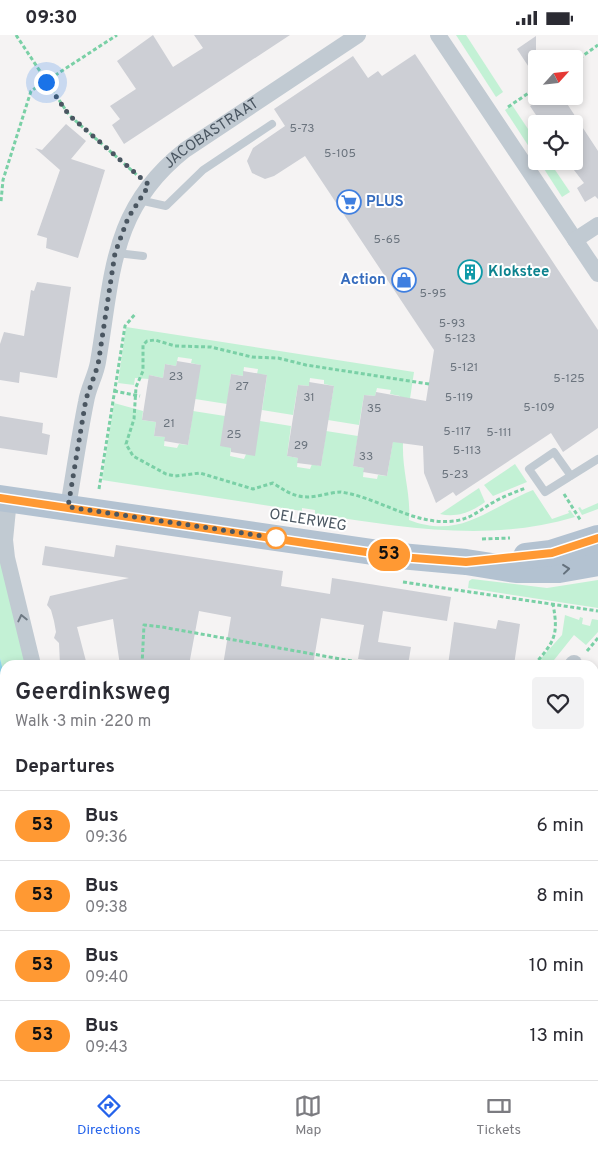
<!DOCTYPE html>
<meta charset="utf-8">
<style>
body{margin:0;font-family:Overpass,sans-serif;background:#f2f2f3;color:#2b2b33;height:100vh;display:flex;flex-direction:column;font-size:19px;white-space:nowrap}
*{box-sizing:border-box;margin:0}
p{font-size:16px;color:#7c7c81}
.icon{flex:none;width:28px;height:28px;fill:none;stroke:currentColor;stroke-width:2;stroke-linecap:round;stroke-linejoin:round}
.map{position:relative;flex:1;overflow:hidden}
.drawer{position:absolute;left:0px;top:625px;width:599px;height:420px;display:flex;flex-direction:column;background:#fff;border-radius:15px 15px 0 0;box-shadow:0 2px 8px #0003}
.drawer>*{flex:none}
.badge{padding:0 10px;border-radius:16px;font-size:18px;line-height:32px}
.needle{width:32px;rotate:63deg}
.tools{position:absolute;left:528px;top:15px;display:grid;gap:10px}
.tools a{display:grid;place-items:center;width:55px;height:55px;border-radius:5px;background:#fff;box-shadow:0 2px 8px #0003;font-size:25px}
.you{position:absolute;width:25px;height:25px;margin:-12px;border:4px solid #fff;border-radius:50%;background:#1a73e8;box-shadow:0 0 0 8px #1a73e833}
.map>.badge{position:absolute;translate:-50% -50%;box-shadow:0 0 0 2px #fff}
h2{padding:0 15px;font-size:19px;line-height:45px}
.round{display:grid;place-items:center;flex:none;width:52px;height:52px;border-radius:5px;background:#f2f2f3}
.head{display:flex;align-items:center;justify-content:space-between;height:85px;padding:0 15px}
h1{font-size:24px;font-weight:600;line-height:38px}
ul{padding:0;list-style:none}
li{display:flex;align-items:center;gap:15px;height:70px;padding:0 15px;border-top:1px solid #e1e1e2}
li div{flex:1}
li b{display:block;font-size:19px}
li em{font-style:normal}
li .badge{min-width:55px;font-weight:700;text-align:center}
.status{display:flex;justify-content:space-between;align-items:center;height:35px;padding:0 25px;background:#fff;direction:ltr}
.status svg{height:14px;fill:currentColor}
.tab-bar{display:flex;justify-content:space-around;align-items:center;height:70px;border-top:1px solid #e1e1e2;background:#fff;font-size:14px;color:#7c7c81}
.tab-bar a{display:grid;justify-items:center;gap:2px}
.tab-bar .on{color:#2563eb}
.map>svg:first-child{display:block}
.green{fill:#c3f1d5}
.water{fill:#90daee}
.building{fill:#cdcfd5}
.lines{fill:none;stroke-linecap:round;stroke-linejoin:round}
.path{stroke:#7ad0a6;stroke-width:3;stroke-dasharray:4 2.5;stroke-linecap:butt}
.lane{stroke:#c1cad2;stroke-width:8}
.street{stroke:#c1cad2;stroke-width:16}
.primary{stroke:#b3c2d1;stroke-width:26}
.oneway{stroke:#64717d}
.oneway2{stroke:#6e7983}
.line-casing{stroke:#fff;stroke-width:11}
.line{stroke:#f93;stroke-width:8}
.walk{stroke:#4a5661;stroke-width:5;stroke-dasharray:0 9}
.stop-dot{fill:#fff;stroke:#f93;stroke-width:2.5}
.labels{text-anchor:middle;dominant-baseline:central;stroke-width:4;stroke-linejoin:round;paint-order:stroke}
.number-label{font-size:12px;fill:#6b747e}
.street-label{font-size:15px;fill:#4a5661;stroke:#fff}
.shop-label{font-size:15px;font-weight:bold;fill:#366cbe;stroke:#fff;text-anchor:start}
.culture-label{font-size:15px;font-weight:bold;fill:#0d838f;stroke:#fff;text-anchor:start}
</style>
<div class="status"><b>09:30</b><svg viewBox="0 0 49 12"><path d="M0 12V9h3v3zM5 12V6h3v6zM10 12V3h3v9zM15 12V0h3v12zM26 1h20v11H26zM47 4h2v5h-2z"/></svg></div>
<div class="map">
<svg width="598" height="1045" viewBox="0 0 598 1045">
<rect width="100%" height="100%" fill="#f5f3f3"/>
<g class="green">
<path d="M456 0H466L503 57 496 62Z"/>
<path d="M512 70 536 106 535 121 505 75Z"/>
<path d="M539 126H549L570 157 562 162Z"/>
<path d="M126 292 414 337 405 397 394 395 400 361 390 359 391 355 377 353 375 361 364 360 359 390 328 385 334 351 324 349V345L310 343 309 351 298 350 293 380 262 375 267 340 257 339 258 334 244 332 243 341 231 339 227 369 195 364 200 330 191 328 192 324 178 322 176 331 165 329 163 343 149 340V344L135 343 134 350 118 348Z"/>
<path d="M114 368 143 376 142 385 156 387 154 401 165 402 164 411 177 413 179 409 188 410 193 376 225 381 231 413 230 421 244 424 260 386 291 391 287 421 298 423 297 432 310 434 312 429 321 431 326 396 358 401 353 431 364 433 363 442 377 444 378 440 387 441 393 406 403 408C402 437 411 458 409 485 461 505 488 473 533 455L552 484 569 478 568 476 570 475 575 482C489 508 402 492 315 479V475L302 473V476L102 445Z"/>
<path d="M515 429 527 447 493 461 484 450Z"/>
<path d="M479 453 485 467C472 477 456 483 440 479Z"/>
<path d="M598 468V474L582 480 578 473 580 472 582 475Z"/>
<path d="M0 497 30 630H5V644L0 623Z"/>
<path d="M472 544 547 553 598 545V573L468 553 469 546Z"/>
<path d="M565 580 579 585 580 582 583 583 582 589 590 591 592 584 598 585V597L586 610 574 600 550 630H535L562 600Z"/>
<path d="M0 745 5 766V848L0 826Z"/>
<path d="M5 941V994L0 1002V946Z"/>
<path d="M389 1040H429L428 1045H388Z"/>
</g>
<g class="water">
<path d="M0 623 5 644V766L0 745Z"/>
<path d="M5 994V1040H389L388 1045H0V1002Z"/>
</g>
<g class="building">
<path d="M153 0 173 32 203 13 194 0H290L124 109 112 90 120 84 110 71 136 54 117 26Z"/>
<path d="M536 1V43L517 14Z"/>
<path d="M415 19 598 295V393L563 417 551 398 456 461 453 457 436 468 424 438 423 411 393 407 387 441 363 437 364 433 353 431 364 360 375 361 376 357 426 366 434 315 305 121 274 141 265 144 252 138 247 126 253 113 285 91 274 74 353 21 368 43 378 36 382 41Z"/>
<path d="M545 61H562L598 116V164L595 161 585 167 577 153 584 148 567 126H574V89H542L530 71Z"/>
<path d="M66 89 86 106 71 124 105 135 78 223 46 213 47 203 37 200 60 135 35 113 42 115Z"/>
<path d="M37 247 71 252 57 343 20 337 19 348 0 345V309L4 297 24 301 31 255 34 256Z"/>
<path d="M177 326 201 330 188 410 164 406 165 402 154 401 156 387 142 385 149 340 163 343 165 329 176 331Z"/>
<path d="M243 336 267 340 255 421 231 417V413L220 411 231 339 243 341Z"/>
<path d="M309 347 334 351 321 431 297 428 298 423 287 421 298 350 309 351Z"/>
<path d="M0 381 43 388 42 398 50 400 47 420 0 413Z"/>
<path d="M116 510 283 536 281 551 330 559 332 543 451 562 447 586 383 576 378 607 411 612 408 630 358 624 364 590 321 583 313 630H223L231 582 199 576 189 630H120L113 584 77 592 87 630H60L59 608 54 603 56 597 54 586 51 575 47 570 50 561 129 543 42 530 45 511 114 522Z"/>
<path d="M498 585 520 589 514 630H448L454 587 496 594Z"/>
</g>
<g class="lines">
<g class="path">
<path d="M16 0 69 80 137 140"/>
<path d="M574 27 598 10"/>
<path d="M508 72 536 53"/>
<path d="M1 166 3 145 31 56 117 0"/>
<path d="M429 349 306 330 278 323 252 322 211 312 175 311 155 305 147 306 143 310V336L136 352 134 384 126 409 133 421 166 439 175 441 200 438 253 454 273 448C291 460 301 465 322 460 328 459 335 457 341 457 380 463 415 491 454 486 470 484 479 476 492 468 502 462 515 457 526 453"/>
<path d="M114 356 140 361"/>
<path d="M99 454 125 291 136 278"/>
<path d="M564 459 581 486"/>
<path d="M482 504 510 503"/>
<path d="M403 547 598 576"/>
<path d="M587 616 598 603"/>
<path d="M142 630 144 590 162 592 374 630"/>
<path d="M534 630C554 607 559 601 553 569"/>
<path d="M594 641 598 638"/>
<path d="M594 823 598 806"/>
<path d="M594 843 598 844"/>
<path d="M598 889V893"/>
<path d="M0 957 5 952"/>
<path d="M472 1045 473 1040"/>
</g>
<g class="lane">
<path d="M139 165 166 171 203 135 272 89"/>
<path d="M117 218 143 221"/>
<path d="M571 441 554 417 529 434 545 457 598 424"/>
</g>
<g class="street">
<path d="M438 0 598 239"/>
<path d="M575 205 598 190"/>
<path d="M9 464 5 505 7 523 33 630"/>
<path id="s1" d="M68 472C74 437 79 402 86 367 88 353 96 340 98 327 113 240 110 174 185 115L358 0"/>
<path d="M572 630 574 628"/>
<path d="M594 772 598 773"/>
<path d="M0 866 5 878"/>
<path d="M0 932 5 927"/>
<path d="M594 981 598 982"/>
<path d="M438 1045 439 1040"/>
</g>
<g class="primary">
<path d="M0 463 400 521 466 527 516 535H559L598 528"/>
<path d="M526 521 551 518 598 503"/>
</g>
</g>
<defs><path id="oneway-chevron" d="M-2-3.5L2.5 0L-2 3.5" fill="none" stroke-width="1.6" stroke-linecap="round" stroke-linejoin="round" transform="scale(1.25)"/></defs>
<use class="oneway" href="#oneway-chevron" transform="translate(566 534) rotate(-6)"/>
<use class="oneway2" href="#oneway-chevron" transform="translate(22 583) rotate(-103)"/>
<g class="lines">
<g class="line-casing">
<path id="line" d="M0 463 400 522 466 527 552 518 598 503"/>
</g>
<use href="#line" class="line"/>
<path class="walk" d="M46 47 69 80 149 150 128 183 115 218 98 330 86 364 68 472 276 503"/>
</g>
<defs>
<g id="supermarket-ring" transform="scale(1.25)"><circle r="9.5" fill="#fff" stroke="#3f7fe0" stroke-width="1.5"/><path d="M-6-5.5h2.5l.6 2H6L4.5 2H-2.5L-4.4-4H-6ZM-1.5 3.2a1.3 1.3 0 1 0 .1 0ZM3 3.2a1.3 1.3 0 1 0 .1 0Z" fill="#3f7fe0"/></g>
<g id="building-ring" transform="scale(1.25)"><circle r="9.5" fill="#fff" stroke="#0f9aa8" stroke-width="1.5"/><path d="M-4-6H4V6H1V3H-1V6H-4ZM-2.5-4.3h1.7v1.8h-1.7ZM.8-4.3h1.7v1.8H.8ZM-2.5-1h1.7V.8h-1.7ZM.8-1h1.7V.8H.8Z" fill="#0f9aa8"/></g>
<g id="shop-ring" transform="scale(1.25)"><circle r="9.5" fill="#fff" stroke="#3f7fe0" stroke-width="1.5"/><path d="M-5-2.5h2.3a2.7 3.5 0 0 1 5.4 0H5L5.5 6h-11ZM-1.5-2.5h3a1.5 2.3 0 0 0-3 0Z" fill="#3f7fe0"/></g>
</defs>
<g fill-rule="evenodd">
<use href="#supermarket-ring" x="349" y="167"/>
<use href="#building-ring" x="470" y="237"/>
<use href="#shop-ring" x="404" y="245"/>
</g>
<circle class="stop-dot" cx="276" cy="503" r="10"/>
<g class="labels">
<g class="number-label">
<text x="302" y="94">5-73</text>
<text x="340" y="119">5-105</text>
<text x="387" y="205">5-65</text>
<text x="433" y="259">5-95</text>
<text x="452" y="289">5-93</text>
<text x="460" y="304">5-123</text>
<text x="464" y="333">5-121</text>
<text x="176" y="342">23</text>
<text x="569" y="344">5-125</text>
<text x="242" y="352">27</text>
<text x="309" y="363">31</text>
<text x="459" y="363">5-119</text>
<text x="539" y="373">5-109</text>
<text x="374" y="374">35</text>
<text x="169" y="389">21</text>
<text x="457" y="397">5-117</text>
<text x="499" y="398">5-111</text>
<text x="234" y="400">25</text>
<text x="301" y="411">29</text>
<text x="467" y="416">5-113</text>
<text x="366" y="422">33</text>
<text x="455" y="440">5-23</text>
</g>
<g class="street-label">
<text stroke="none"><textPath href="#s1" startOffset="416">JACOBASTRAAT</textPath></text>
<text transform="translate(308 486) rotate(9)">OELERWEG</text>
</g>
<g class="shop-label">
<text x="366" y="167">PLUS</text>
<text x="386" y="245" text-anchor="end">Action</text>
</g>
<g class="culture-label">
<text x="488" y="237">Klokstee</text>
</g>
</g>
</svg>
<div class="tools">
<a><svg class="needle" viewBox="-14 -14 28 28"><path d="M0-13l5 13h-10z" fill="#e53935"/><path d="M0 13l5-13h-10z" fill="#7c7c81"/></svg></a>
<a><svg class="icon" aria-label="locate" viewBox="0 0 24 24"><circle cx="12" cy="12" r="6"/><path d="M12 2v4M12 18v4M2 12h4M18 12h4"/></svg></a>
</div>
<div class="you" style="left:46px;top:47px"></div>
<b class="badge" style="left:389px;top:520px;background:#f93;color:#111">53</b>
<section class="drawer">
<div class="head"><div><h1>Geerdinksweg</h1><p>Walk · 3 min · 220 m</p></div><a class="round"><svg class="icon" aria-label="heart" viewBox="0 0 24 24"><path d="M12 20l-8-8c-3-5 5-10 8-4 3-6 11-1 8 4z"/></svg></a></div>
<h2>Departures</h2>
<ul>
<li><span class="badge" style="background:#f93;color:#111">53</span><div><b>Bus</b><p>09:36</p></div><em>6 min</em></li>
<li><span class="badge" style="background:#f93;color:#111">53</span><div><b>Bus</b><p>09:38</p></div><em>8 min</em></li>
<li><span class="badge" style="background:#f93;color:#111">53</span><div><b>Bus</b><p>09:40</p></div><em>10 min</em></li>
<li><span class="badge" style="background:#f93;color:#111">53</span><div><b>Bus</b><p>09:43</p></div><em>13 min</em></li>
</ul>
</section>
</div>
<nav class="tab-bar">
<a class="on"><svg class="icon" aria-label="directions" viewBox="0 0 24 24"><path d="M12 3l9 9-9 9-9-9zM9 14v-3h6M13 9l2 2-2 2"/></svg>Directions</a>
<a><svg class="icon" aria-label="map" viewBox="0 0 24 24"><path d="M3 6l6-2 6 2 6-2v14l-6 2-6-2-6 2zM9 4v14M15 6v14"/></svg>Map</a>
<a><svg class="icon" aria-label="tickets" viewBox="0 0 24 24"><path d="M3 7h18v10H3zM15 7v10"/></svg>Tickets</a>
</nav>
